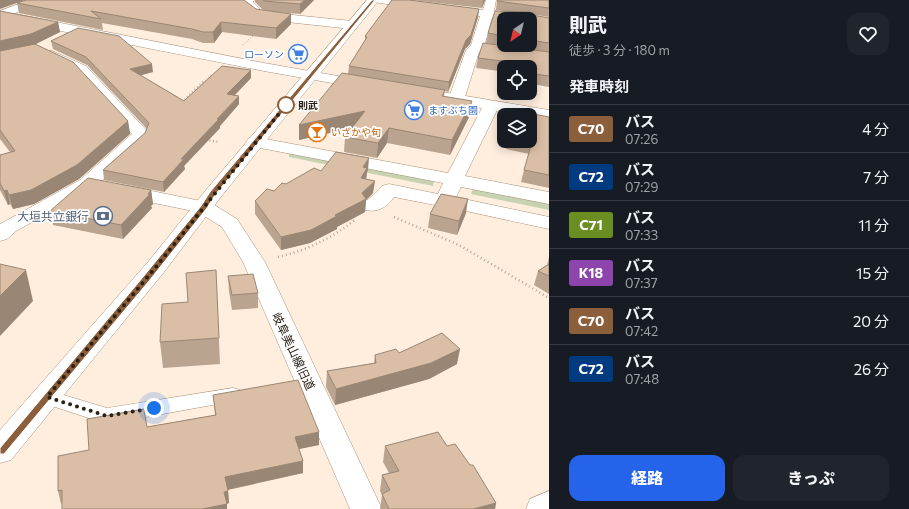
<!DOCTYPE html>
<html lang="ja">
<meta charset="utf-8">
<style>
body{margin:0;font-family:Commissioner,"Noto Sans JP",sans-serif;background:#20242c;color:#f1f3f6;height:100vh;display:flex;flex-direction:column;font-size:15px;white-space:nowrap}
*{box-sizing:border-box;margin:0}
p{font-size:13px;color:#9ea1a6}
.icon{flex:none;width:22px;height:22px;fill:none;stroke:currentColor;stroke-width:2;stroke-linecap:round;stroke-linejoin:round}
.map{position:relative;flex:1;overflow:hidden}
.drawer{display:flex;flex-direction:column;background:#171b24;width:360px}
.drawer>*{flex:none}
.badge{padding:0 8px;border-radius:3px;font-size:14px;line-height:26px}
.needle{width:26px;rotate:215deg}
.tools{position:absolute;left:497px;top:12px;display:grid;gap:8px}
.tools a{display:grid;place-items:center;width:40px;height:40px;border-radius:8px;background:#171b24;box-shadow:0 2px 10px #0003;font-size:20px}
.you{position:absolute;width:20px;height:20px;margin:-10px;border:3px solid #fff;border-radius:50%;background:#1a73e8;box-shadow:0 0 0 6px #1a73e833}
.map>.badge{position:absolute;translate:-50% -50%;box-shadow:0 0 0 2px #fff}
h2{padding:0 20px;font-size:15px;line-height:36px}
.round{display:grid;place-items:center;flex:none;width:42px;height:42px;border-radius:12px;background:#20242c}
.headline{display:flex;align-items:center;justify-content:space-between;height:68px;padding:0 20px}
h1{font-size:19px;font-weight:800;line-height:30px}
.cta{display:flex;gap:8px;margin-top:auto;padding:8px 20px}
.cta a{flex:1;height:46px;border-radius:12px;background:#2563eb;color:#fff;font-size:16px;font-weight:800;line-height:46px;text-align:center}
.cta a+a{background:#20242c;color:#f1f3f6}
ul{padding:0;list-style:none}
li{display:flex;align-items:center;gap:12px;height:48px;padding:0 20px;border-top:1px solid #363941}
li div{flex:1}
li b{display:block;font-size:15px}
li em{font-style:normal}
li .badge{min-width:44px;font-weight:700;text-align:center}
main{display:flex;flex:1;min-height:0}
.map>svg:first-child{display:block}
.green{fill:#c6d2b0}
.lines{fill:none;stroke-linecap:round;stroke-linejoin:round}
.lane-casing{stroke:#a98f77;stroke-width:1}
.street-casing{stroke:#a98f77;stroke-width:1}
.secondary-casing{stroke:#a98f77;stroke-width:1}
.primary-casing{stroke:#a98f77;stroke-width:1}
.path-far2{stroke:#b4a597;stroke-width:1.5;stroke-dasharray:0.5 2;stroke-linecap:butt}
.path-far1{stroke:#b4a597;stroke-width:2;stroke-dasharray:1 2.5;stroke-linecap:butt}
.path{stroke:#b4a597;stroke-width:2.5;stroke-dasharray:1 3;stroke-linecap:butt}
.lane{fill:#fff;fill-rule:evenodd}
.street{fill:#fff;fill-rule:evenodd}
.secondary{fill:#fff;fill-rule:evenodd}
.primary{fill:#fff;fill-rule:evenodd}
.wall{fill:#bba48f;fill-rule:evenodd}
.shaded-wall{fill:#998674}
.building{fill:#dabfa6;stroke:#998674}
.line{fill:#8b5e3c;stroke:#fff}
.walk{stroke:#2a2016;stroke-width:4;stroke-dasharray:0 7.2}
.stop-dot{fill:#fff;stroke:#8b5e3c;stroke-width:2}
.labels{text-anchor:middle;dominant-baseline:central;stroke-width:3.5;stroke-linejoin:round;paint-order:stroke}
.far-shop-label{font-size:10px;fill:#366cbe;stroke:#fff;text-anchor:end}
.far-stop-label{font-size:10px;font-weight:bold;fill:#2a2016;stroke:#fff;text-anchor:start}
.far-food-label{font-size:10px;fill:#c56008;stroke:#fff;text-anchor:start}
.service-label{font-size:12px;fill:#4e5e75;stroke:#fff;text-anchor:end}
.street-label{font-size:12px;fill:#2a2016;stroke:#fff}
</style>
<main>
<div class="map">
<svg width="549" height="509" viewBox="0 0 549 509">
<rect width="100%" height="100%" fill="#ffeede"/>
<g class="green">
<path d="M289 151 434 181 433 186 289 157Z"/>
<path d="M473 189 549 204V210L471 194Z"/>
</g>
<g class="lines">
<g class="lane-casing">
<path id="lane" d="M233 388 240 390 243 395 240 400 107 424 40 402 37 397 40 392 47 390 107 408Z"/>
</g>
<g class="street-casing">
<g id="street">
<path d="M29 0H45L43 2 0 19V11Z"/>
<path d="M242 0H254L253 2 263 12 352 21 358 25 352 29 259 19C253 17 240 7 242 0Z"/>
<path d="M373 0H406L483 10 486 0H496L494 11 529 15 535 19 530 22V19L492 18 484 47 479 52 464 100 461 103H451L448 100 466 50 471 45 480 16 379 3Z"/>
<path d="M52 51 86 66 149 133 145 141 94 188 16 231 7 239 0 241V224L2 223 80 180 132 134 76 72 47 58 45 55 47 52Z"/>
<path d="M491 101 497 103 499 106 465 176 549 192V204L461 187 452 205 445 207 394 197C387 207 378 213 365 210L362 206C367 198 376 195 382 186L389 184 438 194 443 183 255 147 249 146 246 142 249 138 255 137 448 173 483 106 485 103Z"/>
<path d="M122 185 211 203 237 219 265 262 382 509H350L243 262 222 227 198 212 115 195 112 191 115 187Z"/>
<path d="M549 491V509H526L530 499Z"/>
</g>
</g>
<g class="secondary-casing">
<g id="secondary">
<path d="M0 11 264 63 366 81 371 82 373 85 371 88 366 89 264 71 0 19Z"/>
<path d="M442 92 549 110V120L530 117V115H521L437 100 434 97 437 94Z"/>
<path d="M445 195 549 217V229L438 205 435 201 438 197Z"/>
</g>
</g>
<g class="primary-casing">
<path id="primary" d="M367 0H379L220 198 164 272 11 460 0 463V430L148 262 206 190Z"/>
</g>
<g class="path-far2">
<path d="M243 45 254 35"/>
<path d="M203 82 212 74"/>
</g>
<g class="path-far1">
<path d="M182 102 204 81"/>
<path d="M206 140 219 142"/>
</g>
<g class="path">
<path d="M394 217 459 245 549 298"/>
<path d="M278 257C308 250 332 238 356 219"/>
</g>
<use href="#lane" class="lane"/>
<use href="#street" class="street"/>
<use href="#secondary" class="secondary"/>
<use href="#primary" class="primary"/>
</g>
<g class="wall">
<path d="M255 0H314L300 14 273 12 291 24 276 39 222 32 214 43H203L192 39 102 23 103 30 19 13 17 3 256 9 263 10 255 2Z"/>
<path d="M412 0H485L482 8Z"/>
<path d="M497 0H549V17L531 14 532 15 549 18V87L532 84 534 78H530V67H504V74L499 73V71L476 68 478 58 523 49 486 43 488 33 504 11 496 10ZM504 19H530V45H504Z"/>
<path d="M0 11 58 22 60 32 35 44 128 121 130 134 79 179 34 204 13 209 10 204 8 205 0 190V155L10 152 0 139Z"/>
<path d="M478 17 470 44 465 49 448 92 445 91 444 96 470 115 450 155 387 143 377 158 344 152 345 137 352 128 299 140 348 74 349 66 365 41V36Z"/>
<path d="M51 41 153 72 140 75 184 101 251 78 235 95 239 104 220 126V128L184 166 185 169 164 192 104 180 103 170 145 133 147 129 87 65 53 49Z"/>
<path d="M549 117V188L521 182 524 170 529 154 506 149 507 141H530Z"/>
<path d="M368 170 367 172 366 179 373 193 366 200 365 212 337 227V229L310 243 281 250 255 214V201L286 184 321 171Z"/>
<path d="M151 190 153 204 151 206 152 208 123 239 53 225 50 211Z"/>
<path d="M466 213 457 235 428 228 430 214Z"/>
<path d="M549 257V294L534 285 538 271 547 265Z"/>
<path d="M228 276 258 293V308L232 310 229 291Z"/>
<path d="M217 295 220 364 163 368 160 342 188 302Z"/>
<path d="M399 353 457 364 429 379 335 405 326 387 327 371 374 363 375 355Z"/>
<path d="M213 395 319 445 299 449 303 461V473L228 490 229 503 227 504V509H62V503L61 504 58 491 89 450 147 427 215 415Z"/>
<path d="M385 446H447L470 465 496 503 495 509H380L382 495 380 491 382 475 389 473 383 462Z"/>
</g>
<g class="shaded-wall">
<path d="M0 0H25L0 9Z"/>
<path d="M305 0H314L300 14V4Z"/>
<path d="M483 0H485L482 8Z"/>
<path d="M479 9 478 17 470 44 465 49 448 92 449 82Z"/>
<path d="M291 14V24L276 39V28Z"/>
<path d="M58 22 60 32 34 45 0 52V41Z"/>
<path d="M221 22 222 32 214 43 213 32Z"/>
<path d="M152 64 153 72 131 78 130 69Z"/>
<path d="M251 70V78L227 103V94Z"/>
<path d="M239 96V104L220 126V128L184 166 185 169 164 192 163 182 181 159Z"/>
<path d="M472 101 470 115 450 155 452 140Z"/>
<path d="M365 111 364 125 299 140V125Z"/>
<path d="M128 121 130 134 79 179 34 204 13 209 9 195Z"/>
<path d="M389 128 387 143 377 158 378 143Z"/>
<path d="M369 158 368 170 367 172 366 180 361 178 363 167Z"/>
<path d="M375 181 373 193 366 200 365 212 337 227V229L310 243 281 250V237L335 215 362 193Z"/>
<path d="M7 190 10 204 8 205 4 191Z"/>
<path d="M151 190 153 204 151 206 152 208 123 239 121 225Z"/>
<path d="M468 199 466 213 457 235 459 221Z"/>
<path d="M26 270 33 301 0 336V296Z"/>
<path d="M460 349 457 364 429 379 335 405 336 389Z"/>
<path d="M319 432V445L294 450 295 437Z"/>
<path d="M303 461V473L226 490 225 477Z"/>
<path d="M228 491 229 503 225 504 224 492Z"/>
<path d="M496 503 495 509H473Z"/>
<path d="M227 504V509H202Z"/>
</g>
<g class="building">
<path d="M26 0H244L256 9 291 14 276 28 221 22 213 32H203L192 29 91 11 101 19 17 3Z"/>
<path d="M263 0H305L300 4 264 1Z"/>
<path d="M392 0H409L479 9 471 35 466 40 449 82 349 66 367 37 365 36Z"/>
<path d="M498 0H549V8L497 1Z"/>
<path d="M0 11 58 22 31 34 0 41Z"/>
<path d="M495 11 530 12 532 15 549 18V43L530 40V19H504V36L488 33Z"/>
<path d="M78 28 119 36 152 64 130 69 184 101 222 66 251 70 227 94 239 96 217 119H219L181 159H184L163 182 103 170 145 133 149 123 86 57 51 41Z"/>
<path d="M483 43 549 52V76L534 74 537 68 501 63 502 61 478 58Z"/>
<path d="M35 44 73 62 128 121 77 165 31 190 9 195 7 190 4 191 0 183V155L15 151 0 130V51Z"/>
<path d="M342 73 445 90 442 96 472 101 452 140 389 128 378 143 345 137 365 111 299 125Z"/>
<path d="M523 112 549 117V175L524 170 532 142 526 141H530V115H522Z"/>
<path d="M336 152 369 158 363 167 367 168 361 178 375 181 362 193 366 199 335 215 337 216 311 230 281 237 255 201 267 189 274 191 282 183 286 184 314 168 321 171Z"/>
<path d="M88 178 151 190 148 194H150L121 225 50 211Z"/>
<path d="M441 194 468 199 459 221 430 214Z"/>
<path d="M0 264 26 270 0 296Z"/>
<path d="M549 264V276L538 271Z"/>
<path d="M216 270 219 338 160 342 162 304 188 302 186 273Z"/>
<path d="M253 274 258 293 232 295 228 276Z"/>
<path d="M442 333 460 349 431 363 336 389 327 371 376 363 375 355 396 349 399 353Z"/>
<path d="M298 380 319 432 295 437 303 461 225 477 228 491 224 492 227 504 202 509H62V490L58 491V456L89 450 87 419 144 409 147 427 216 415 213 395Z"/>
<path d="M438 432 447 446 455 444 470 465H473L496 503 473 509H389L382 494 390 490 382 475 399 471 385 446Z"/>
</g>
<path class="line" d="M372 0H375L215 195 207 208 149 281 4 454H0V448L143 277 201 206 210 192Z"/>
<g class="lines">
<path class="walk" d="M154 408 107 416 47 397 156 267 290 100 286 105"/>
</g>
<defs>
<g id="supermarket-ring" transform="scale(1)"><circle r="9.5" fill="#fff" stroke="#3f7fe0" stroke-width="1.5"/><path d="M-6-5.5h2.5l.6 2H6L4.5 2H-2.5L-4.4-4H-6ZM-1.5 3.2a1.3 1.3 0 1 0 .1 0ZM3 3.2a1.3 1.3 0 1 0 .1 0Z" fill="#3f7fe0"/></g>
<g id="bar-ring" transform="scale(1)"><circle r="9.5" fill="#fff" stroke="#e8710a" stroke-width="1.5"/><path d="M-6-5H6L.8 .8V4.5H3.5V6h-7V4.5H-.8V.8Z" fill="#e8710a"/></g>
<g id="bank-ring" transform="scale(1)"><circle r="9.5" fill="#fff" stroke="#5c6f8a" stroke-width="1.5"/><path d="M-6-4H6V4H-6ZM0-2.3a2.3 2.3 0 1 0 0 4.6a2.3 2.3 0 1 0 0-4.6Z" fill="#5c6f8a"/></g>
</defs>
<g fill-rule="evenodd">
<use href="#supermarket-ring" x="298" y="54"/>
<use href="#supermarket-ring" x="414" y="110"/>
<use href="#bar-ring" x="317" y="132"/>
<use href="#bank-ring" x="103" y="216"/>
</g>
<circle class="stop-dot" cx="286" cy="105" r="8"/>
<g class="labels">
<g class="far-shop-label">
<text x="284" y="54">ローソン</text>
<text x="428" y="110" text-anchor="start">ますぶち園</text>
</g>
<g class="far-stop-label">
<text x="298" y="105">則武</text>
</g>
<g class="far-food-label">
<text x="331" y="132">いざかや旬</text>
</g>
<g class="service-label">
<text x="89" y="216">大垣共立銀行</text>
</g>
<g class="street-label">
<text transform="translate(294 351) rotate(65)">岐阜美山線旧道</text>
</g>
</g>
</svg>
<div class="tools">
<a><svg class="needle" viewBox="-14 -14 28 28"><path d="M0-13l5 13h-10z" fill="#e53935"/><path d="M0 13l5-13h-10z" fill="#9ea1a6"/></svg></a>
<a><svg class="icon" aria-label="locate" viewBox="0 0 24 24"><circle cx="12" cy="12" r="6"/><path d="M12 2v4M12 18v4M2 12h4M18 12h4"/></svg></a>
<a><svg class="icon" aria-label="layers" viewBox="0 0 24 24"><path d="M12 4l9 5-9 5-9-5zM3 14l9 5 9-5"/></svg></a>
</div>
<div class="you" style="left:154px;top:408px"></div>
</div>
<section class="drawer">
<div class="headline"><div><h1>則武</h1><p>徒歩 · 3 分 · 180 m</p></div><a class="round"><svg class="icon" aria-label="heart" viewBox="0 0 24 24"><path d="M12 20l-8-8c-3-5 5-10 8-4 3-6 11-1 8 4z"/></svg></a></div>
<h2>発車時刻</h2>
<ul>
<li><span class="badge" style="background:#8b5e3c;color:#fff">C70</span><div><b>バス</b><p>07:26</p></div><em>4 分</em></li>
<li><span class="badge" style="background:#003b80;color:#fff">C72</span><div><b>バス</b><p>07:29</p></div><em>7 分</em></li>
<li><span class="badge" style="background:#6b8e23;color:#fff">C71</span><div><b>バス</b><p>07:33</p></div><em>11 分</em></li>
<li><span class="badge" style="background:#8e44ad;color:#fff">K18</span><div><b>バス</b><p>07:37</p></div><em>15 分</em></li>
<li><span class="badge" style="background:#8b5e3c;color:#fff">C70</span><div><b>バス</b><p>07:42</p></div><em>20 分</em></li>
<li><span class="badge" style="background:#003b80;color:#fff">C72</span><div><b>バス</b><p>07:48</p></div><em>26 分</em></li>
</ul>
<div class="cta"><a>経路</a><a>きっぷ</a></div>
</section>
</main>
